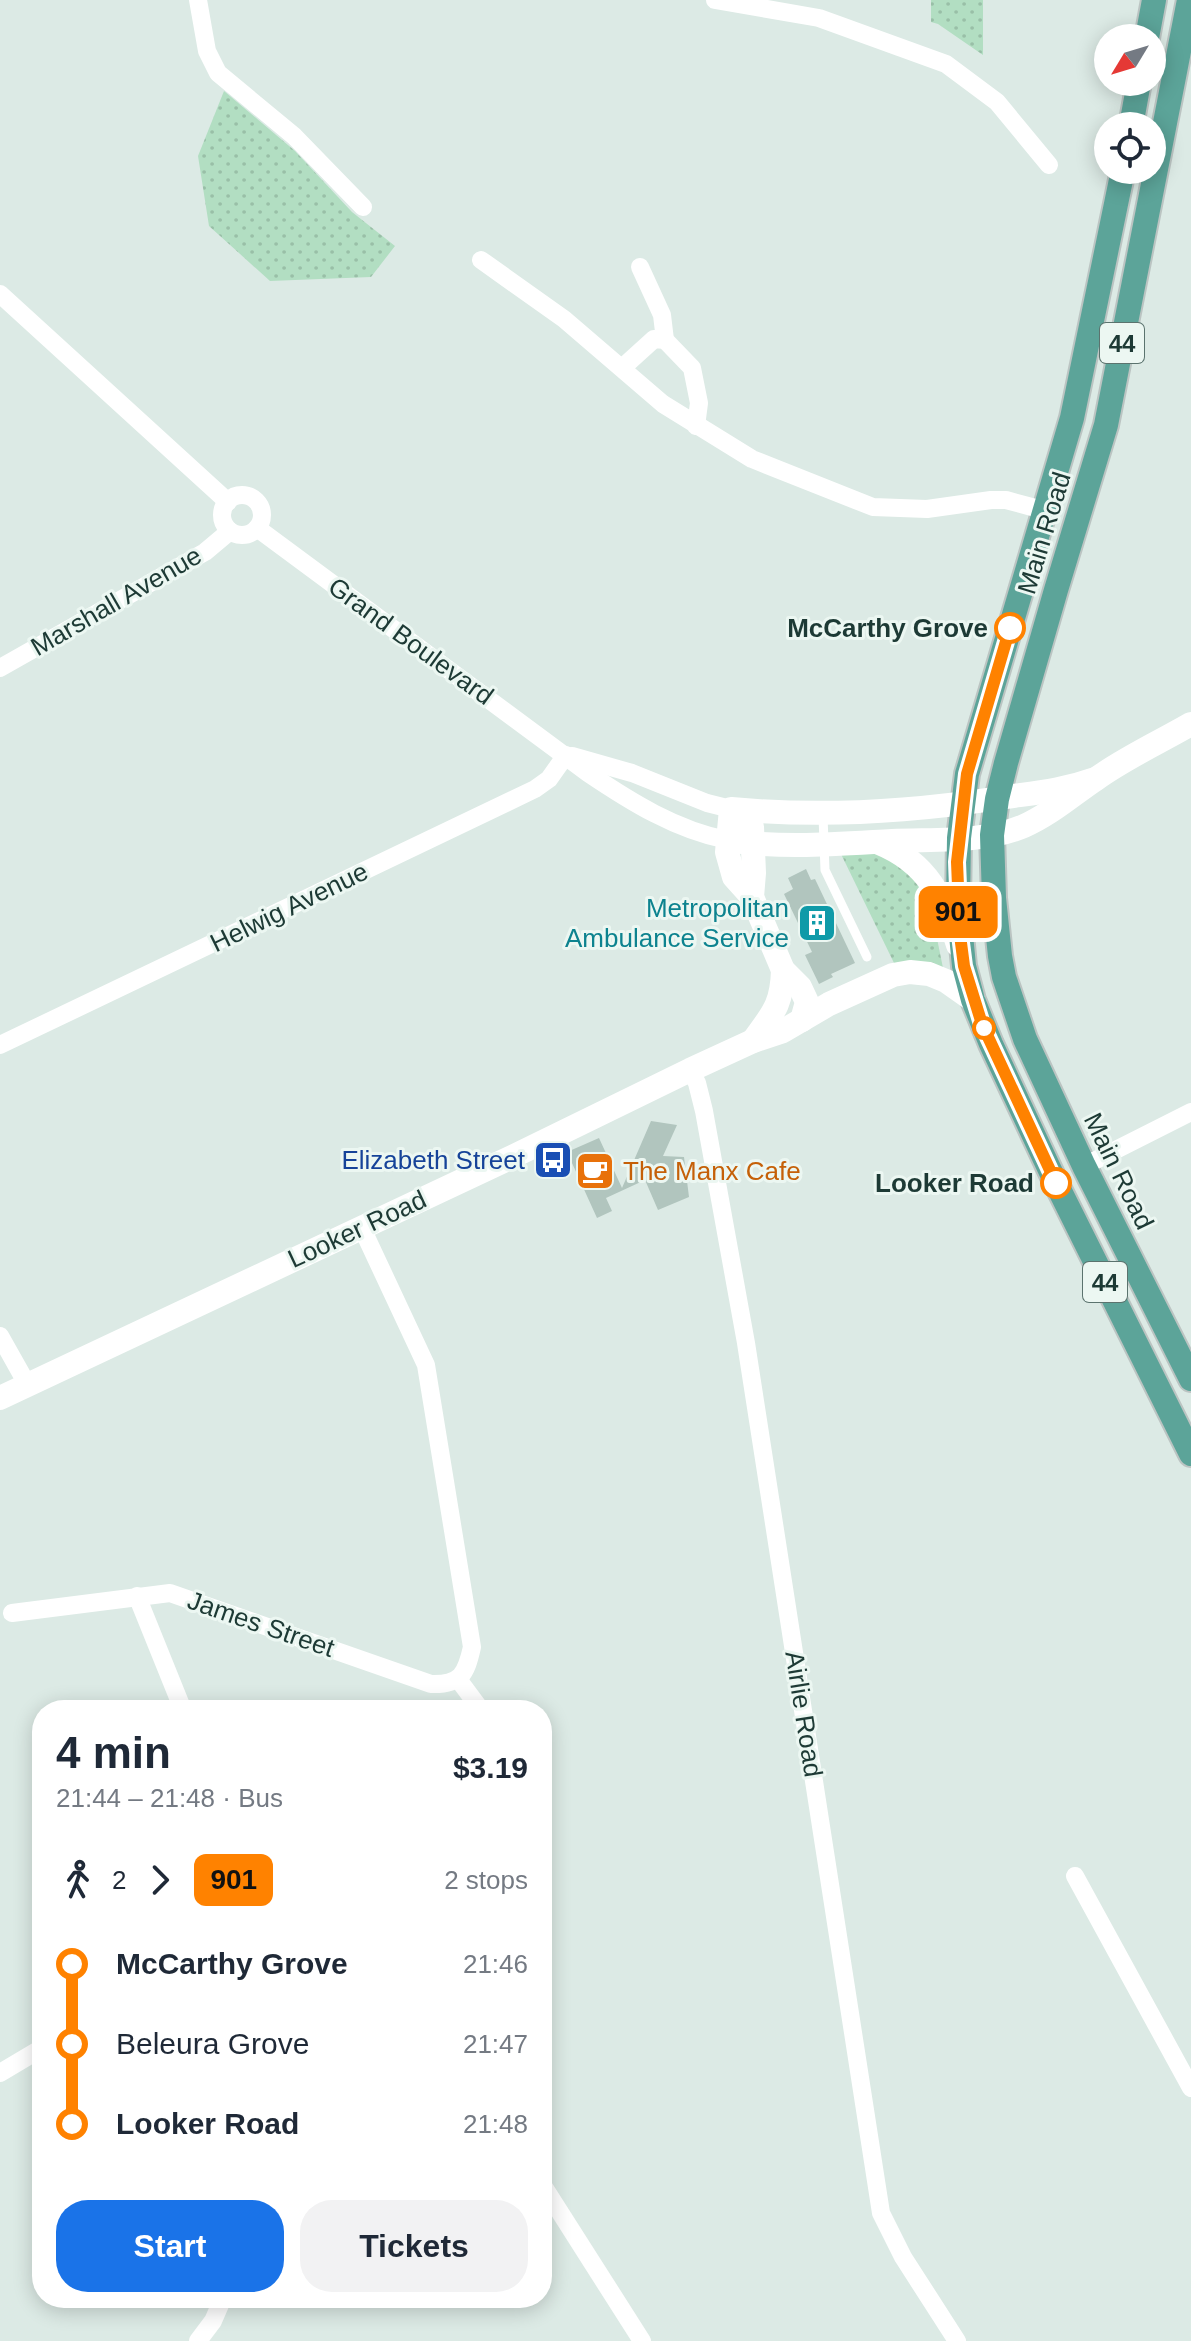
<!DOCTYPE html>
<meta charset="utf-8">
<style>
body{margin:0;font-family:Arial,sans-serif;background:#f2f2f3;color:#1f2937;height:100vh;display:flex;flex-direction:column;font-size:30px;white-space:nowrap}
*{box-sizing:border-box;margin:0}
p{font-size:26px;color:#747a83}
.icon{flex:none;width:44px;height:44px;fill:none;stroke:currentColor;stroke-width:2;stroke-linecap:round;stroke-linejoin:round}
.map{position:relative;flex:1;overflow:hidden}
.drawer{position:absolute;left:32px;top:1700px;width:520px;height:608px;display:flex;flex-direction:column;background:#fff;border-radius:32px;box-shadow:0 4px 20px #0003}
.drawer>*{flex:none}
.badge{padding:0 16px;border-radius:12px;font-size:28px;line-height:52px}
.needle{width:52px;rotate:232deg}
.controls{position:absolute;left:1094px;top:24px;display:grid;gap:16px}
.controls a{display:grid;place-items:center;width:72px;height:72px;border-radius:50%;background:#fff;box-shadow:0 4px 20px #0003;font-size:40px}
.map>.badge{position:absolute;translate:-50% -50%;box-shadow:0 0 0 4px #fff}
.legs{display:flex;align-items:center;gap:12px;height:88px;padding:0 24px;font-size:26px}
.legs p{margin-inline-start:auto}
.overview{display:flex;align-items:center;justify-content:space-between;height:136px;padding:0 24px}
h1{font-size:44px;font-weight:600;line-height:60px}
.primary-button{display:flex;gap:16px;margin-top:auto;padding:16px 24px}
.primary-button a{flex:1;height:92px;border-radius:32px;background:#1a73e8;color:#fff;font-size:32px;font-weight:600;line-height:92px;text-align:center}
.primary-button a+a{background:#f2f2f3;color:#1f2937}
ul{padding:0 24px;list-style:none}
li{display:flex;align-items:center;gap:28px;height:80px;font-size:30px}
li i{display:grid;place-items:center;width:12px;height:100%;margin:0 10px;background:currentColor}
li i::after{content:'';width:20px;height:20px;margin:-10px;border:6px solid;border-radius:50%;background:#fff}
li p{margin-inline-start:auto}
li:first-child i{background:linear-gradient(#0000 50%,currentColor 0)}
li:last-child i{background:linear-gradient(currentColor 50%,#0000 0)}
.map>svg:first-child{display:block}
.grass{fill:url(#grass-dots)}
.building{fill:#b1c5be}
.lines{fill:none;stroke-linecap:round;stroke-linejoin:round}
.primary-casing{stroke:#bbc4c2;stroke-width:28}
.service{stroke:#fff;stroke-width:9}
.minor{stroke:#fff;stroke-width:18}
.tertiary{stroke:#fff;stroke-width:24}
.primary{stroke:#5ca499;stroke-width:24}
.line-1-casing{stroke:#fff;stroke-width:18}
.line-1{stroke:#ff8200;stroke-width:12}
.stop-1-dot{fill:#fff;stroke:#ff8200;stroke-width:4}
.labels{text-anchor:middle;dominant-baseline:central;stroke-width:6;stroke-linejoin:round;paint-order:stroke}
.shield{fill:#ecf7f2;stroke:#5b736e;stroke-width:2}
.shield-label{font-size:24px;font-weight:bold;fill:#1d3a35}
.street-label{font-size:26px;fill:#1d3a35;stroke:#ecf7f2}
.stop-label{font-size:26px;font-weight:bold;fill:#1d3a35;stroke:#ecf7f2;text-anchor:end}
.culture-label{font-size:26px;fill:#0d838f;stroke:#ecf7f2;text-anchor:end}
.transit-label{font-size:26px;fill:#164399;stroke:#ecf7f2;text-anchor:end}
.food-label{font-size:26px;fill:#c56008;stroke:#ecf7f2;text-anchor:start}
</style>
<div class="map">
<svg width="1191" height="2341" viewBox="0 0 1191 2341">
<defs>
<pattern id="grass-dots" width="8" height="8" patternUnits="userSpaceOnUse" patternTransform="scale(2)"><rect width="8" height="8" fill="#b2dec2"/><path d="M2 2h.1M6 6h.1" fill="none" stroke="#99bfa7" stroke-width="1.8" stroke-linecap="round"/></pattern>
</defs>
<rect width="100%" height="100%" fill="#dceae5"/>
<g class="grass">
<path d="M931 0H983V55L938 24 931 22Z"/>
<path d="M224 91 295 151 352 212 395 246 371 277 270 281 209 226 198 156Z"/>
<path d="M874 853 901 861 929 899 943 968 894 963 841 854Z"/>
</g>
<g class="building">
<path d="M806 869 811 880 815 879 855 963 831 974 833 977 819 984 805 955 812 952 784 894 793 889 788 878Z"/>
<path d="M651 1121 677 1125 663 1156 684 1157 689 1197 658 1210 645 1180 606 1198 612 1211 597 1218 567 1152 599 1138 622 1188Z"/>
</g>
<g class="lines">
<g class="primary-casing">
<g id="primary">
<path d="M1189 0 1106 425 1056 590 1006 763 997 799 992 835 994 898 1000 956 1004 977 1025 1039 1084 1166 1191 1379"/>
<path d="M1147 38 1154 0"/>
<path d="M1131 126 1139 82"/>
<path d="M1123 170 1072 418 967 774 959 838 958 904 964 966 973 1000 991 1044 1056 1183 1191 1454"/>
</g>
</g>
<path class="service" d="M823 816 825 870 867 957"/>
<g class="minor">
<path d="M198 0 207 51 218 73 294 136 363 207"/>
<path d="M715 0 819 18 946 64 997 102 1049 165"/>
<path d="M481 260 564 319 663 404 752 459 873 507 927 509 991 500H1006L1043 510"/>
<path d="M640 267 662 315 665 340"/>
<path d="M0 294 228 502"/>
<path d="M622 368 654 339 665 340 692 368 699 403 696 426"/>
<circle cx="242" cy="515" r="20"/>
<path d="M257 528 588 773C631 802 676 830 727 840"/>
<path d="M0 668 205 552 230 531"/>
<path d="M572 756 632 773 707 803 731 809"/>
<path d="M0 1045 535 789 549 779 566 755"/>
<path d="M690 1070 697 1083 704 1111 746 1343 881 2213 903 2257 957 2341"/>
<path d="M1084 1166 1191 1112"/>
<path d="M0 1336 27 1384"/>
<path d="M137 1596 183 1710"/>
<path d="M12 1613 170 1593 431 1684C461 1685 466 1674 472 1647L426 1365 361 1226"/>
<path d="M458 1679 481 1710"/>
<path d="M1075 1876 1191 2088"/>
<path d="M0 2073 42 2048"/>
<path d="M542 2184 642 2341"/>
<path d="M198 2341 213 2321 223 2298"/>
</g>
<g class="tertiary">
<path d="M727 840C780 849 838 844 892 841 935 839 984 843 1024 826 1051 814 1072 795 1096 779 1125 758 1160 742 1191 724"/>
<path d="M879 843C928 863 943 897 958 945"/>
<path d="M752 897 754 873 752 827"/>
<path d="M802 1020 807 1002 800 987 783 970 752 897 734 877 727 852 731 809C818 817 907 812 993 799 1031 793 1058 792 1095 779"/>
<path d="M753 1041C773 1013 782 1005 783 970"/>
<path d="M0 1398 514 1156 690 1070 753 1041 783 1031 829 1004 893 975 910 972 929 974 946 981 973 1000"/>
</g>
<use href="#primary" class="primary"/>
</g>
<g class="lines">
<g class="line-1-casing">
<path id="line-1" d="M1010 628 967 774 957 862 960 935 964 966 982 1024 1056 1183"/>
</g>
<use href="#line-1" class="line-1"/>
</g>
<defs>
<g id="building-square" transform="scale(2)"><rect x="-9" y="-9" width="18" height="18" rx="4" fill="#0f9aa8" stroke="#ecf7f2"/><path d="M-4-6H4V6H1V3H-1V6H-4ZM-2.5-4.3h1.7v1.8h-1.7ZM.8-4.3h1.7v1.8H.8ZM-2.5-1h1.7V.8h-1.7ZM.8-1h1.7V.8H.8Z" fill="#fff"/></g>
<g id="bus-square" transform="scale(2)"><rect x="-9" y="-9" width="18" height="18" rx="4" fill="#1a4fb4" stroke="#ecf7f2"/><path d="M-5-6H5V4H4V6H2V4H-2V6H-4V4H-5ZM-3.5-4V0h7V-4ZM-3.5 1.2v1.5H-2V1.2ZM2 1.2v1.5H3.5V1.2Z" fill="#fff"/></g>
<g id="cafe-square" transform="scale(2)"><rect x="-9" y="-9" width="18" height="18" rx="4" fill="#e8710a" stroke="#ecf7f2"/><path d="M-5.5-4.5H6V0H3Q3 3.5 0 3.5H-2.5Q-5.5 3.5-5.5 0ZM3-3.2v2h1.7v-2ZM-6 4.5H4V6H-6Z" fill="#fff"/></g>
</defs>
<g fill-rule="evenodd">
<use href="#building-square" x="817" y="923"/>
<use href="#bus-square" x="553" y="1160"/>
<use href="#cafe-square" x="595" y="1171"/>
</g>
<g class="stop-1-dot">
<circle cx="1010" cy="628" r="14"/>
<circle cx="984" cy="1028" r="10"/>
<circle cx="1056" cy="1183" r="14"/>
</g>
<g class="labels">
<g class="shield">
<rect x="1100" y="323" width="44" height="40" rx="6"/>
<rect x="1083" y="1262" width="44" height="40" rx="6"/>
</g>
<g class="shield-label">
<text x="1122" y="343">44</text>
<text x="1105" y="1282">44</text>
</g>
<g class="street-label">
<text transform="translate(1044 533) rotate(-73)">Main Road</text>
<text transform="translate(116 601) rotate(-30)">Marshall Avenue</text>
<text transform="translate(411 641) rotate(36)">Grand Boulevard</text>
<text transform="translate(289 907) rotate(-26)">Helwig Avenue</text>
<text transform="translate(1119 1171) rotate(64)">Main Road</text>
<text transform="translate(357 1229) rotate(-25)">Looker Road</text>
<text transform="translate(261 1624) rotate(19)">James Street</text>
<text transform="translate(804 1714) rotate(81)">Airlie Road</text>
</g>
<g class="stop-label">
<text x="988" y="628">McCarthy Grove</text>
<text x="1034" y="1183">Looker Road</text>
</g>
<g class="culture-label">
<text x="789" y="908">Metropolitan<tspan x="789" dy="30">Ambulance Service</tspan></text>
</g>
<g class="transit-label">
<text x="525" y="1160">Elizabeth Street</text>
</g>
<g class="food-label">
<text x="623" y="1171">The Manx Cafe</text>
</g>
</g>
</svg>
<div class="controls">
<a><svg class="needle" viewBox="-14 -14 28 28"><path d="M0-13l5 13h-10z" fill="#e53935"/><path d="M0 13l5-13h-10z" fill="#747a83"/></svg></a>
<a><svg class="icon" aria-label="locate" viewBox="0 0 24 24"><circle cx="12" cy="12" r="6"/><path d="M12 2v4M12 18v4M2 12h4M18 12h4"/></svg></a>
</div>
<b class="badge" style="left:958px;top:912px;background:#ff8200;color:#111">901</b>
<section class="drawer">
<div class="overview"><div><h1>4 min</h1><p>21:44 – 21:48 · Bus</p></div><b>$3.19</b></div>
<div class="legs"><svg class="icon" aria-label="walk" viewBox="0 0 24 24"><circle cx="13" cy="4" r="2"/><path d="M13 8l-2 6 4 7M11 14l-3 7M7 12l3-4h3l4 4"/></svg>2<svg class="icon" aria-label="forward" viewBox="0 0 24 24"><path d="M9 5l7 7-7 7"/></svg><b class="badge" style="background:#ff8200;color:#111">901</b><p>2 stops</p></div>
<ul>
<li><i style="color:#ff8200"></i><b>McCarthy Grove</b><p>21:46</p></li>
<li><i style="color:#ff8200"></i><span>Beleura Grove</span><p>21:47</p></li>
<li><i style="color:#ff8200"></i><b>Looker Road</b><p>21:48</p></li>
</ul>
<div class="primary-button"><a>Start</a><a>Tickets</a></div>
</section>
</div>
